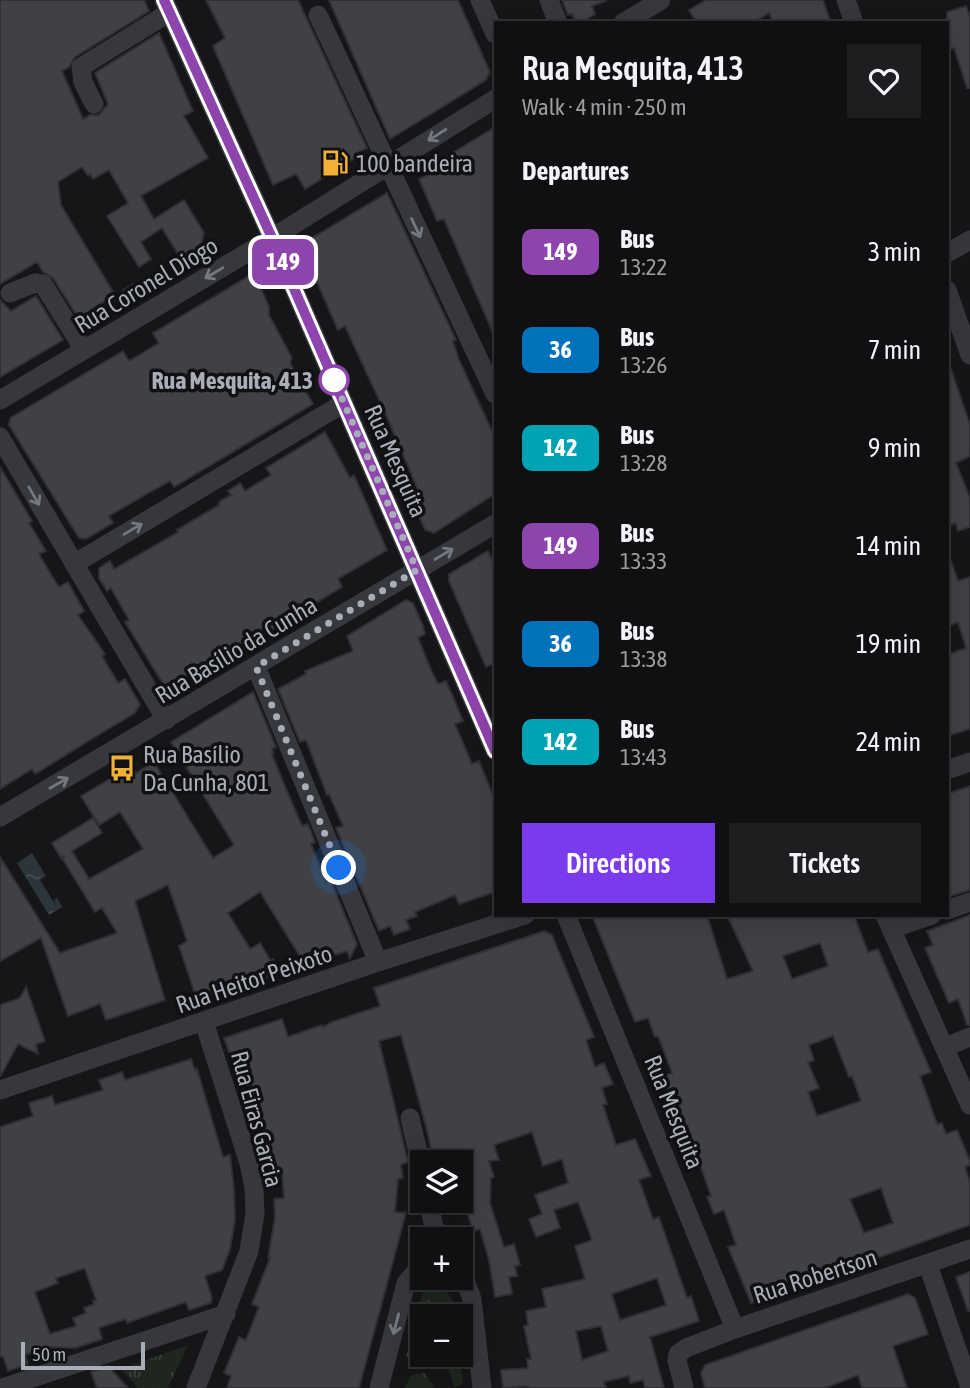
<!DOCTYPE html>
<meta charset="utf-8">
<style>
body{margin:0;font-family:"Asap Condensed",sans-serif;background:#1e1e20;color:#f1f3f6;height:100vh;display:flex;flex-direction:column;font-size:26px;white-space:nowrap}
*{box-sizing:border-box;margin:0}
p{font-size:23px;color:#9c9d9f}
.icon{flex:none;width:38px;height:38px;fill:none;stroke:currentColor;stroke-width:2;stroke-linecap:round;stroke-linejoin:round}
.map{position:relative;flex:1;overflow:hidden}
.details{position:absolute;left:494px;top:21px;width:455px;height:896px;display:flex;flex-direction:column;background:#101012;border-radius:0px;box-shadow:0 7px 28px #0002,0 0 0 2px #303032}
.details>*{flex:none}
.badge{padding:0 14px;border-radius:10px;font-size:24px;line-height:46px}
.controls{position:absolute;left:410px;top:1150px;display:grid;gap:14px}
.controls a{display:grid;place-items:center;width:63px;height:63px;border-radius:0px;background:#101012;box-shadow:0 7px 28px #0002,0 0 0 2px #303032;font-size:35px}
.scale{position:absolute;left:21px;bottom:18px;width:124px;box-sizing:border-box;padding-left:7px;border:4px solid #a8adb8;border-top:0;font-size:19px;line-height:24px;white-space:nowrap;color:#a8adb8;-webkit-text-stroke:5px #111113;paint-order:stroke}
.you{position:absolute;width:35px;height:35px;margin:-18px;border:5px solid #fff;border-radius:50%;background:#1a73e8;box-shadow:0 0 0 10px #1a73e833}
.map>.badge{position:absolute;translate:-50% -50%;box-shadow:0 0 0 4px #fff}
h2{padding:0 28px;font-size:26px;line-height:63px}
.round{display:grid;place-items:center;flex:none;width:74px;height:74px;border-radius:0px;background:#1e1e20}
.summary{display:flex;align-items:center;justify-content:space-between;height:119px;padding:0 28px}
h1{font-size:33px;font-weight:600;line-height:52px}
.button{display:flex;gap:14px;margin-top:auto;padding:14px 28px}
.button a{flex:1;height:80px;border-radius:0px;background:#7c3aed;color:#fff;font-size:28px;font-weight:600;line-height:80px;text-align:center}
.button a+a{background:#1e1e20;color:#f1f3f6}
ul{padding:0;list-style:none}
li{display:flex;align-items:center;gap:21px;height:98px;padding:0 28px}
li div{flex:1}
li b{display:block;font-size:26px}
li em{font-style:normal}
li .badge{min-width:77px;font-weight:700;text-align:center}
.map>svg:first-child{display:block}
.grass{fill:url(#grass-tufts)}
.water{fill:url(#water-ripples)}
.building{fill:#404145;stroke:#303034;stroke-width:2;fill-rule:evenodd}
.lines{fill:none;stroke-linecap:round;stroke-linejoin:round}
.minor{stroke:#37383d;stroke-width:19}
.oneway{stroke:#757881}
.line-casing{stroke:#fff;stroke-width:16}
.line{stroke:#8e44ad;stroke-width:10}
.walk{stroke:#a8adb8;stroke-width:7;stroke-dasharray:0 12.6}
.stop-dot{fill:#fff;stroke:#8e44ad;stroke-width:3.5}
.labels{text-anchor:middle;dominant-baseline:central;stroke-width:7;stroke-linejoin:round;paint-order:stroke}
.poi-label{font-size:24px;fill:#a8adb8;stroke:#111113;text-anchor:start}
.street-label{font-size:24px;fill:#a8adb8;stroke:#111113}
.stop-label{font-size:24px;font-weight:bold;fill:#a8adb8;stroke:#111113;text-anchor:end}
</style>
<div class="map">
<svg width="970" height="1388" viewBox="0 0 970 1388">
<defs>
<pattern id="grass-tufts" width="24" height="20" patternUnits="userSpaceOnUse" patternTransform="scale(1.75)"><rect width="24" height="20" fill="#1e261f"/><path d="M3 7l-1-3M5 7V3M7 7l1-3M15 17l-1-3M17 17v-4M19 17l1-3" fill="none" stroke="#3c433d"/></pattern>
<pattern id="water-ripples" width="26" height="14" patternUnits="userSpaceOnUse" patternTransform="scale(1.75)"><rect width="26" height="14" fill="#2c353c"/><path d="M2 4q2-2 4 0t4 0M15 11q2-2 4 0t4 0" fill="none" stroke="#485056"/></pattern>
</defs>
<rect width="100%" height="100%" fill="#161618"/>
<g class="grass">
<path d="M431 1284C448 1286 455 1301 456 1316H422V1352L406 1357 423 1292Z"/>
<path d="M188 1345 168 1388H138L121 1369Z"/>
<path d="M460 1354 463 1384 454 1387 448 1366 433 1355Z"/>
<path d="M424 1373 435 1388H404L412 1375Z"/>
</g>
<path class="water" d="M32 853 46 876 40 880 56 906 54 900 57 898 62 907 49 915 17 863Z"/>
<g class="building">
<path d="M0 0H144L149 11 75 57 69 67 62 71 83 119 90 115H99L108 104 95 73 159 33 193 111 184 116 208 158 141 196 154 219 184 200 204 233 201 246 181 259 162 228 141 242 151 259 139 267 107 216 128 203 109 170 93 179 90 174 88 176 82 167 58 182 61 205 115 295 94 308 96 310 92 313 96 320 84 327 53 278 43 272 37 262 0 284Z"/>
<path d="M206 0H298L367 148 355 154 357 157 305 189 296 174 273 185 213 46 225 38Z"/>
<path d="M329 0H458L490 72 486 80 390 139Z"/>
<path d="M562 0H605L606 1 592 6 595 14 581 23H576L572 14 568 15Z"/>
<path d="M706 0H823L831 23H773L769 13 752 23H697L689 10Z"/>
<path d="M966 6 970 17V88H967L954 48 947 51V12Z"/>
<path d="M495 127V338L444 219 437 221 419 179 436 171 433 165Z"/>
<path d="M387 193 456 340 453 341 459 360 495 437V494L434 533 425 530 410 495 418 490 387 417 345 326 338 330 302 248V244Z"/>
<path d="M249 276 253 283 256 282 263 293 269 307V315L292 358 290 363 313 404 174 487 170 481 150 492 109 516 113 523 86 539 79 538 9 425 10 418 123 351 129 361 159 343 153 333Z"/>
<path d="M133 284 140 295 128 302 122 291Z"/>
<path d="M36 296 63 340 0 377V300L11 311Z"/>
<path d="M949 363 970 425V456L956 463 970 498V527L958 531 956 523 947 526V364Z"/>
<path d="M325 432 350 478 354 475 387 550 338 579 342 587 173 689 165 687 125 622 129 620 111 588 107 591 99 578V568L110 561 114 569 178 532 177 530 219 505 220 501 231 495 228 491 240 483 245 491 271 475 266 468Z"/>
<path d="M0 467 32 521 29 523 46 551 39 554 52 576 59 587 68 582 84 611 78 615 105 654 102 656 118 683 125 679 140 704 135 713 95 737 35 774 32 769 0 789Z"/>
<path d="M488 551 495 567V663L486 667 449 581V574Z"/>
<path d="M947 555H949L958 581 970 577V729L951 735V733L947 734V655L966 648 958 622 951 625 947 613Z"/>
<path d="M406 600 413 603 423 626 425 634 418 638 431 670 438 684 446 681 459 711 463 721 455 724 472 764 479 761 495 800V892L459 904 455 895 415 912 417 916 406 920 410 929 394 935 390 926 379 931 336 828 343 826 329 794 327 795 306 740 300 742 278 689 306 674 305 671 353 651 347 636Z"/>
<path d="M253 692 276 747 272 749 274 753 272 754 284 784 302 826 308 824 315 842 311 844 326 881 330 879 357 944 350 958 347 951 313 962 310 953 301 958 260 892 228 913 250 949 260 943 271 961 273 959 282 972 197 1000 179 946 187 941 168 885 135 901 165 1000 106 1020 100 1004 68 1016 41 938 0 961V857L60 953 117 933 102 908 95 912 62 858 64 856 61 858 52 843 93 818 102 833 72 851 89 879 143 849 120 812 99 825 81 796 132 766 136 773 154 762 213 858 234 845 171 742Z"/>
<path d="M970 786V890L947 897V794Z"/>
<path d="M592 915H707L727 979 753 971 727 915H854L868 952 878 949 931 1072 920 1076 937 1124 942 1123 946 1134 957 1130 970 1161V1165L965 1167 970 1182V1225L751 1303 728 1247 736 1245 724 1210 714 1214 707 1197 711 1196 692 1141 682 1115 674 1118 658 1078 672 1073 658 1036 655 1037 648 1018 635 1022ZM820 943 828 966 792 979 783 956ZM833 1036 849 1077 852 1076 861 1101 817 1116 808 1092 819 1088 808 1063 814 1060 809 1045ZM881 1188 893 1223 864 1233 850 1199Z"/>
<path d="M970 915V1025H967L958 999 949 1003 925 948 933 945 927 931Z"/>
<path d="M544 931 552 935 594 1037 586 1040 595 1067 604 1063 613 1084 602 1088 607 1104 603 1105 616 1145 635 1139 651 1176 639 1180 653 1219 659 1217 687 1298 691 1296 699 1321 650 1337 664 1388H645L643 1380 630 1383 629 1376 604 1382 606 1388H528V1386L503 1388 501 1370 528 1368 527 1359H531L524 1326 528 1325 526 1311 546 1307 542 1289 585 1279 575 1246 592 1240 578 1202 554 1210 560 1228 536 1237 529 1219 542 1214 535 1195 568 1183 562 1159 543 1166 532 1132 494 1145 499 1160 489 1161 494 1177 491 1178 490 1203 504 1247 514 1244 520 1265 515 1266 517 1276 509 1277 512 1294 495 1297 489 1260 480 1229 473 1231 463 1199 460 1200V1162H433L428 1134 401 1035 379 1041 408 1162 401 1165 403 1178 398 1179 395 1212 406 1213 359 1388H227L231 1376 224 1373 239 1337 246 1340 259 1307 252 1304 270 1258H268L275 1218 274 1199 284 1198 282 1170 274 1171 270 1154 262 1156 253 1125 262 1122 251 1089 243 1067 240 1068 238 1062 233 1063 224 1038 282 1019 288 1037 322 1025 323 1027 332 1022 380 1006 374 988ZM657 1278 666 1305 620 1320 612 1294ZM601 1326 608 1351 582 1360 576 1331Z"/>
<path d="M26 987 45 1041 36 1044 38 1054 18 1044 0 1077V1005L20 998Z"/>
<path d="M191 1059 195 1070 197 1069 223 1157 230 1155 234 1190 235 1220 230 1249 222 1270 205 1276 212 1298 211 1303 189 1310 186 1302 127 1323 126 1319 113 1323 99 1328 102 1339 75 1348 49 1347 25 1355 28 1364 8 1371 3 1356 0 1357V1127L33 1116 29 1103 52 1096 55 1105 103 1090 99 1080 122 1072 125 1080ZM83 1269H85L96 1300 93 1301 94 1304 84 1308 86 1313 73 1318 76 1326 50 1334 35 1292 58 1283 56 1278Z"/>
<path d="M970 1272V1311H968L956 1277Z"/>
<path d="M908 1294 915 1298 928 1334 893 1346 907 1388H862L858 1375 825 1388H705L701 1373 705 1365Z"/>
<path d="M108 1366 128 1388H97L91 1372Z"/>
</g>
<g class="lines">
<g class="minor">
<path d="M164 0 272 238 495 751"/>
<path d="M480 0 495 34"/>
<path d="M549 0 558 23"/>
<path d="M846 0 854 23"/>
<path d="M318 15 495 394"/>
<path d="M623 23 661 0"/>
<path d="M94 104 83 82 81 67 170 12"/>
<path d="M947 253 970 240"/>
<path d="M947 290 970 355"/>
<path d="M10 293 35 283 43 284 84 350"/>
<path d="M0 400 272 238 495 99"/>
<path d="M0 437 166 720"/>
<path d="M74 564 344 403"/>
<path d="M256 667 378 962"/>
<path d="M947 770 970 762"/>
<path d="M0 817 495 524"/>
<path d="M947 910 970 902"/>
<path d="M566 915 735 1329"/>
<path d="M885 915 970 1105"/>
<path d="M891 929 932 915"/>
<path d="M945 1047 970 1037"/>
<path d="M0 1090 378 962 525 915"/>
<path d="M410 1118 422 1169"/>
<path d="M428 1200 434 1227 441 1239"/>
<path d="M928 1265 970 1387"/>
<path d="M460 1267 472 1299 482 1388"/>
<path d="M2 1388 226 1314"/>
<path d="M196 1388 249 1251 255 1214 254 1188 249 1163 204 1022"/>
<path d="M379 1388 406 1283 422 1265"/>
<path d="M684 1388 677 1360 678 1354 686 1348 735 1329 970 1249"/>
</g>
</g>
<defs><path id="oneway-shaft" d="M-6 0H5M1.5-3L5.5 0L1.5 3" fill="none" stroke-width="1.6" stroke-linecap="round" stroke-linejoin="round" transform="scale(1.75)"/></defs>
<g class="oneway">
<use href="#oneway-shaft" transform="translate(437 135) rotate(148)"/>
<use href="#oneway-shaft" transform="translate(416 228) rotate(65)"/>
<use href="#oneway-shaft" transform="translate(214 273) rotate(149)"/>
<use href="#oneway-shaft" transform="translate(34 496) rotate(60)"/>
<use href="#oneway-shaft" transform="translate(133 529) rotate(-31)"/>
<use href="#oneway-shaft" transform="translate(444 554) rotate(-31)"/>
<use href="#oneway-shaft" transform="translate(59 783) rotate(-30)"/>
<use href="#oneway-shaft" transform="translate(396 1324) rotate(105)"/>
</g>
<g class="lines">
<g class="line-casing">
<path id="line" d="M164 0 272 238 495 751"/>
</g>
<use href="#line" class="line"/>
<path class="walk" d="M334 380 333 378 417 570 256 667 339 868"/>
</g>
<defs>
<g id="fuel-bare" transform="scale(2.1)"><path d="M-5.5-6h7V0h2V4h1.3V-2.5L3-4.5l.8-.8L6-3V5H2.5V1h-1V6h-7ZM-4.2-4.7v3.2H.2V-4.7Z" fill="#f2b134" stroke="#111113" stroke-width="2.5" paint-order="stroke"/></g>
<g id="bus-bare" transform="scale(2.1)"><path d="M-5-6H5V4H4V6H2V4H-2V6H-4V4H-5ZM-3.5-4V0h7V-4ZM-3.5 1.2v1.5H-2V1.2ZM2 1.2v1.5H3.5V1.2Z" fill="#f2b134" stroke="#111113" stroke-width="2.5" paint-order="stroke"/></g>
</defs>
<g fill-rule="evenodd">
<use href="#fuel-bare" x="335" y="163"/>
<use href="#bus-bare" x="122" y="768"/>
</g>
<circle class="stop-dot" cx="334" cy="380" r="14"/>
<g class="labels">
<g class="poi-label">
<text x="356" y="163">100 bandeira</text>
<text x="143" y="754">Rua Basílio<tspan x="143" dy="28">Da Cunha, 801</tspan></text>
</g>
<g class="street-label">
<text transform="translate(146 285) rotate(-31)">Rua Coronel Diogo</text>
<text transform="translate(396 461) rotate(66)">Rua Mesquita</text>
<text transform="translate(236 650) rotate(-31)">Rua Basílio da Cunha</text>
<text transform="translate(254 979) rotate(-19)">Rua Heitor Peixoto</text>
<text transform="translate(674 1112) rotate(68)">Rua Mesquita</text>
<text transform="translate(257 1119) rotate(75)">Rua Eiras Garcia</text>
<text transform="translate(815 1276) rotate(-18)">Rua Robertson</text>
</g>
<g class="stop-label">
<text x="313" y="380">Rua Mesquita, 413</text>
</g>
</g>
</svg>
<div class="controls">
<a><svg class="icon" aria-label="layers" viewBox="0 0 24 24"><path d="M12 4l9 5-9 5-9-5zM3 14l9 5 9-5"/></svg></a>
<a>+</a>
<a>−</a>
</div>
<div class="scale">50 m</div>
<div class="you" style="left:339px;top:868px"></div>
<b class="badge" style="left:283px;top:262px;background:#8e44ad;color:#fff">149</b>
<section class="details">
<div class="summary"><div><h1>Rua Mesquita, 413</h1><p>Walk · 4 min · 250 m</p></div><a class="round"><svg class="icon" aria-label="heart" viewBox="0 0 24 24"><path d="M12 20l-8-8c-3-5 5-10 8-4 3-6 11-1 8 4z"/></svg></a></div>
<h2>Departures</h2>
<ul>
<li><span class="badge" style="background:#8e44ad;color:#fff">149</span><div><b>Bus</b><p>13:22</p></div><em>3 min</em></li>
<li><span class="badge" style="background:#0072bc;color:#fff">36</span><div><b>Bus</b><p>13:26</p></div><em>7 min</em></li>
<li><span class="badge" style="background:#00a3b4;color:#fff">142</span><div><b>Bus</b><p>13:28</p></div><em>9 min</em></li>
<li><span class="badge" style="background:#8e44ad;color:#fff">149</span><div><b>Bus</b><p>13:33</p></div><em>14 min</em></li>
<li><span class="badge" style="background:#0072bc;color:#fff">36</span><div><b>Bus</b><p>13:38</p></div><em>19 min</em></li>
<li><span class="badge" style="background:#00a3b4;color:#fff">142</span><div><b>Bus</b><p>13:43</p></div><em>24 min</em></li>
</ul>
<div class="button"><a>Directions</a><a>Tickets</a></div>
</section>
</div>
